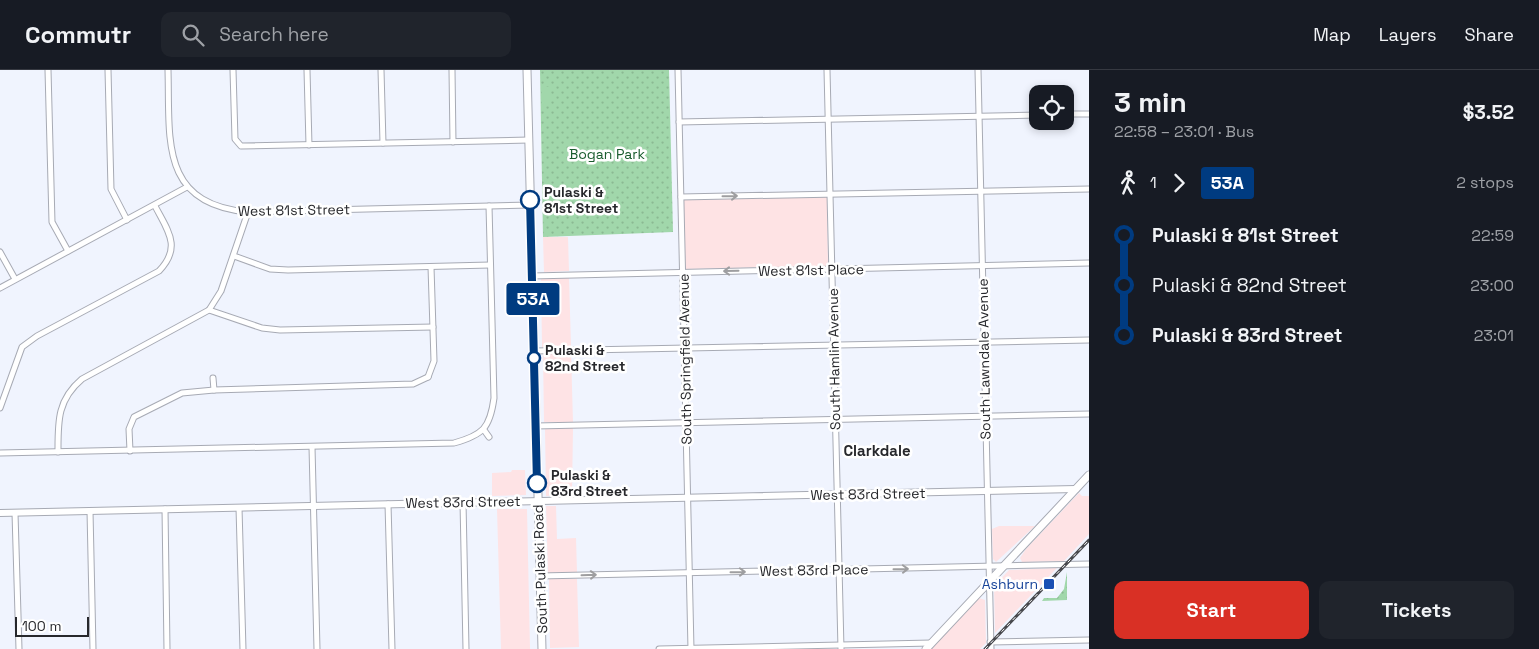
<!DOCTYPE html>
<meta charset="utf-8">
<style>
body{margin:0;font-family:"Space Grotesk",sans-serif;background:#20242c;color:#f1f3f6;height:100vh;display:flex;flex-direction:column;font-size:19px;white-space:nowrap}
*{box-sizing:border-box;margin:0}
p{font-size:16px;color:#9ea1a6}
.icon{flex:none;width:28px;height:28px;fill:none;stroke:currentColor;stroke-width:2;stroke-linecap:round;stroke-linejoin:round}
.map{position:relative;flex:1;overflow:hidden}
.side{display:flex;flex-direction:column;background:#171b24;width:450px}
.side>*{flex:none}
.badge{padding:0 10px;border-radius:4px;font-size:18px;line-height:32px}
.buttons{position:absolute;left:1029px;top:15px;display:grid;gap:10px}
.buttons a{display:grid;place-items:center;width:45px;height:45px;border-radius:10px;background:#171b24;box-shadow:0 2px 8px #0003;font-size:25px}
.scale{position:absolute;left:15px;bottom:12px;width:74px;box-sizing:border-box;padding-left:5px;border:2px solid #27282c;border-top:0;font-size:14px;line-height:18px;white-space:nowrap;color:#27282c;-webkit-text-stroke:4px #fff;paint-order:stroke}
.map>.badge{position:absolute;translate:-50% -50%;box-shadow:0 0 0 2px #fff}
.legs{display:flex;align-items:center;gap:8px;height:55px;padding:0 25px;font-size:16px}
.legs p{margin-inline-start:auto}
.overview{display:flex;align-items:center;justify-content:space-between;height:85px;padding:0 25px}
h1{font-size:28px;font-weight:800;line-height:38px}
.button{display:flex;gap:10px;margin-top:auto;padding:10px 25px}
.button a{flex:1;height:58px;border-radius:10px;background:#d93025;color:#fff;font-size:20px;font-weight:800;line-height:58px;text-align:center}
.button a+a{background:#20242c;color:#f1f3f6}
ul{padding:0 25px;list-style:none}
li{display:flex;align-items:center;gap:18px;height:50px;font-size:19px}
li i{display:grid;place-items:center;width:8px;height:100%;margin:0 6px;background:currentColor}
li i::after{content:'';width:12px;height:12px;margin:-6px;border:4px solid;border-radius:50%;background:#171b24}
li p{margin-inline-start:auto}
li:first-child i{background:linear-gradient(#0000 50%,currentColor 0)}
li:last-child i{background:linear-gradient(currentColor 50%,#0000 0)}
header{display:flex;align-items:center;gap:30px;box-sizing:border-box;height:70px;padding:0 25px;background:#171b24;border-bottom:1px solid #363941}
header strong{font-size:24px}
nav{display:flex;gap:28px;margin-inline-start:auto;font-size:18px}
.search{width:350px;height:45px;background:#20242c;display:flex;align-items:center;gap:12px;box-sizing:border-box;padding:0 18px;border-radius:10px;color:#9ea1a6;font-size:19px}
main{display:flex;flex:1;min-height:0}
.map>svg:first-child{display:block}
.commercial{fill:#fee3e5}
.education{fill:#fee3e4}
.grass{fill:url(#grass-dots)}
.pitch{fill:#a1d7ab}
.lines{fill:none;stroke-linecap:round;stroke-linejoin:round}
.minor-casing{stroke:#a7aab4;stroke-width:7}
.tertiary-casing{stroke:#a7aab4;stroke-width:8}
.secondary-casing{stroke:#a7aab4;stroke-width:9}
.minor{stroke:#fff;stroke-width:5}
.tertiary{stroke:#fff;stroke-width:6}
.secondary{stroke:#fff;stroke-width:7}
.rail-casing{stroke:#47484d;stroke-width:3}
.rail{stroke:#fff;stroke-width:1;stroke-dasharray:4;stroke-linecap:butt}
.oneway{stroke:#9e9ea0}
.line-1-casing{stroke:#fff;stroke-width:11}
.line-1{stroke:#003b80;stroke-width:8}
.stop-1-dot{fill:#fff;stroke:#003b80;stroke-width:2.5}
.transit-dot{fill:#1a4fb4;stroke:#fff;stroke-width:2}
.labels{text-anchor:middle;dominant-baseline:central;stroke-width:5;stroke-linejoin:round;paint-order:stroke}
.park-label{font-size:14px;fill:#195c2e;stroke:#fff}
.stop-label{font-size:14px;font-weight:bold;fill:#27282c;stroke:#fff;text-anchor:start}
.street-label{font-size:14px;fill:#27282c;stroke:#fff}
.transit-label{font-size:14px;fill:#164399;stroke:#fff;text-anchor:end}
.neighbourhood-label{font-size:15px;font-weight:bold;fill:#27282c;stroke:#fff}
</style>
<header>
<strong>Commutr</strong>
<div class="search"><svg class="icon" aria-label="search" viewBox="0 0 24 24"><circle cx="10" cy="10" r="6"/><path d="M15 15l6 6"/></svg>Search here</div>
<nav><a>Map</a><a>Layers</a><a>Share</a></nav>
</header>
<main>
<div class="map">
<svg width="1089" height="579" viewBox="0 0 1089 579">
<defs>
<pattern id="grass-dots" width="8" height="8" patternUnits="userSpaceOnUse" patternTransform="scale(1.25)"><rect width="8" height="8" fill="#a1d7ab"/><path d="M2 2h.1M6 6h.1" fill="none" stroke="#8bb993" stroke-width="1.8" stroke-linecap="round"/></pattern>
</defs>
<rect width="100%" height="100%" fill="#f0f4fe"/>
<g class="commercial">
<path d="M543 167H568L569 201 544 202Z"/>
<path d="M541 208H569L571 276 542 277Z"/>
<path d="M571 283 573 352H544L543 284Z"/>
<path d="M573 358 572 425 546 426 545 359Z"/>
<path d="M512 400H525L526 425 492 426V403L511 402Z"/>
<path d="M1079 423 1082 426H1089V464L1064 491 1022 492 1020 488 1026 479Z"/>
<path d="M546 436H556L557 469 576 468 577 502 548 503Z"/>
<path d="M497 439H527L530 579H501Z"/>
<path d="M999 456H1035L996 492 993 489 992 459Z"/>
<path d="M1057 498 1054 501 995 563 994 516 1009 500Z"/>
<path d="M549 509H577L579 577 550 578Z"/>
<path d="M979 528 985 530 986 573 980 579H931Z"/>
</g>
<path class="education" d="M827 127 828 196 685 199 683 130Z"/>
<g class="grass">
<path d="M540 0H669L673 162 543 167Z"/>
<path d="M1067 502V530L1042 531 1044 528H1057L1064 519Z"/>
</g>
<rect class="pitch" x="542" y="17" width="8" height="18"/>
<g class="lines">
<g class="minor-casing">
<g id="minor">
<path d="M48 0 52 152 68 181"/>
<path d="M108 0 111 119 127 150"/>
<path d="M168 0C170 69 159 134 248 142L530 135"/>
<path d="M233 0 235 69 241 76 529 70"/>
<path d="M307 0 309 75"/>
<path d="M381 0 383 73"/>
<path d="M452 0 453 72"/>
<path d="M678 0 691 579"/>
<path d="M827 0 841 579"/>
<path d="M978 0 991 579"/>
<path d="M1065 44H1089"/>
<path d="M679 52 1038 45"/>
<path d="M681 127 1089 119"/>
<path d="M0 182 15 209"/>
<path d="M234 186 270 199 288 200 490 195"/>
<path d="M532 206 1089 193"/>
<path d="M0 218 187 117"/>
<path d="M209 240 262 258 280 260 433 257"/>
<path d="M534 281 1089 270"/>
<path d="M428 307 434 291 431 197"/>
<path d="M213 308 214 320"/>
<path d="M0 338 22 277 37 266 159 201C182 177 168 161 155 136"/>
<path d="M536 356 1089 344"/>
<path d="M484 360 489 367"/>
<path d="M312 377 317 579"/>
<path d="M130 381 129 359 134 347 182 323 214 320 413 314 428 307"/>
<path d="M58 382C58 352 57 330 82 309L209 240 221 221 248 142"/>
<path d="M0 383 454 373C483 365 490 358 494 328L489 136"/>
<path d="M463 432 466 579"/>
<path d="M388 434 392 579"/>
<path d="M239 438 243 579"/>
<path d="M165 439 167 579"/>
<path d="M90 441 93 579"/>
<path d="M15 443 19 579"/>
<path d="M540 506 1089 494"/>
<path d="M990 572 1089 570"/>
<path d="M659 579 931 573"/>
</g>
</g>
<g class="tertiary-casing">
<path id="tertiary" d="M0 443 1076 419"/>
</g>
<g class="secondary-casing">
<g id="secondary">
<path d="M527 0 542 579"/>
<path d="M926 579 1089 405"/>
</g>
</g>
<use href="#minor" class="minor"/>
<use href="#tertiary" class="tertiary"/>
<use href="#secondary" class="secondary"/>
<g class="rail-casing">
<path id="rail" d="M985 579 1089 470"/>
</g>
<use href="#rail" class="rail"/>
</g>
<defs><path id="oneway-shaft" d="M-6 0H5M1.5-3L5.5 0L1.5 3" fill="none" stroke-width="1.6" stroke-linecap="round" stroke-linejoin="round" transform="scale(1.25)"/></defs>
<g class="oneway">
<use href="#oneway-shaft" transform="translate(730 126) rotate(-1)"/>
<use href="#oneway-shaft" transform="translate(731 201) rotate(179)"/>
<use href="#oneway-shaft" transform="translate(901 499) rotate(-1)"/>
<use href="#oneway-shaft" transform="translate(738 502) rotate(-1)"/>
<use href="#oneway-shaft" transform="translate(589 505) rotate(-2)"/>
</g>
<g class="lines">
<g class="line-1-casing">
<path id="line-1" d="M530 130 537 413"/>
</g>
<use href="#line-1" class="line-1"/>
</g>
<g class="stop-1-dot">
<circle cx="530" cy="130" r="9"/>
<circle cx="534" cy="288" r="6"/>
<circle cx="537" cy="413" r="9"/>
</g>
<rect class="transit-dot" x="1043" y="508" width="12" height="12" rx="2.5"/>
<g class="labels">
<g class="park-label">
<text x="607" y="84">Bogan Park</text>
</g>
<g class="stop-label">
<text x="544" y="122">Pulaski &amp;<tspan x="544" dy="16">81st Street</tspan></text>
<text x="545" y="280">Pulaski &amp;<tspan x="545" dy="16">82nd Street</tspan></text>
<text x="551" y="405">Pulaski &amp;<tspan x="551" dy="16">83rd Street</tspan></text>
</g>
<g class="street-label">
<text transform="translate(294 140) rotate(-1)">West 81st Street</text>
<text transform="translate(811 200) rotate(-1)">West 81st Place</text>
<text transform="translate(685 289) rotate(-91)">South Springfield Avenue</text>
<text transform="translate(834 289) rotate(-91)">South Hamlin Avenue</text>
<text transform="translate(984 289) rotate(-91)">South Lawndale Avenue</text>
<text transform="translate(868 424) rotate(-1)">West 83rd Street</text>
<text transform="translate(463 432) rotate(-1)">West 83rd Street</text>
<text transform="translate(540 499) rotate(-92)">South Pulaski Road</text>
<text transform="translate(814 500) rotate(-1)">West 83rd Place</text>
</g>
<g class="transit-label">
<text x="1038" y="514">Ashburn</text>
</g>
<g class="neighbourhood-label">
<text x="877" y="380">Clarkdale</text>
</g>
</g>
</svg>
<div class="buttons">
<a><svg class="icon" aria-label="locate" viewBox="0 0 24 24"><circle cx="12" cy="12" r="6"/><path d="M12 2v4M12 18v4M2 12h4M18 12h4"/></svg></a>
</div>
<div class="scale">100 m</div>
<b class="badge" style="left:533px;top:229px;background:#003b80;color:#fff">53A</b>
</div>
<section class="side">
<div class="overview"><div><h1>3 min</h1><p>22:58 – 23:01 · Bus</p></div><b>$3.52</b></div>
<div class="legs"><svg class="icon" aria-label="walk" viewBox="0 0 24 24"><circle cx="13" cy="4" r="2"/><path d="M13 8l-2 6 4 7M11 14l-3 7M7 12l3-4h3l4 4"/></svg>1<svg class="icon" aria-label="forward" viewBox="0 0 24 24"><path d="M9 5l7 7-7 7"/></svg><b class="badge" style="background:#003b80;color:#fff">53A</b><p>2 stops</p></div>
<ul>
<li><i style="color:#003b80"></i><b>Pulaski &amp; 81st Street</b><p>22:59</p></li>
<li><i style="color:#003b80"></i><span>Pulaski &amp; 82nd Street</span><p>23:00</p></li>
<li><i style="color:#003b80"></i><b>Pulaski &amp; 83rd Street</b><p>23:01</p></li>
</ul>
<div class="button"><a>Start</a><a>Tickets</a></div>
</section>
</main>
